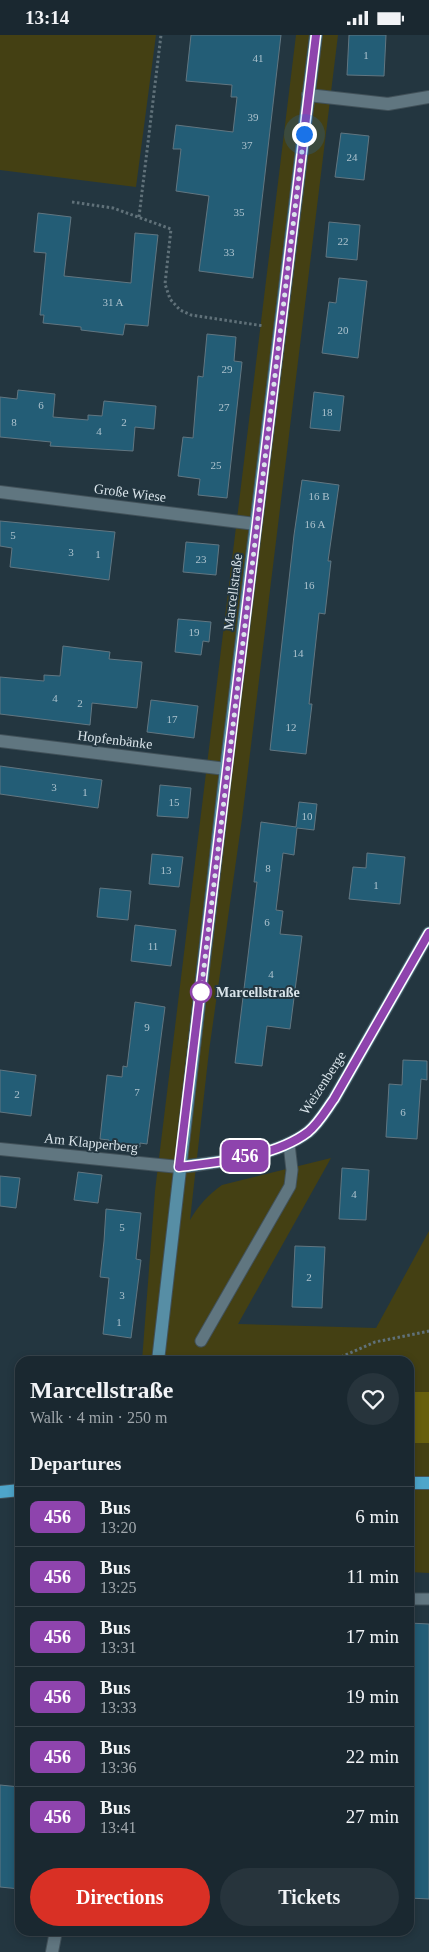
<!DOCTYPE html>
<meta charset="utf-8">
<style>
body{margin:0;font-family:"Times New Roman",serif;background:#27343c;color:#f1f3f6;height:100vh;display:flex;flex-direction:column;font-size:19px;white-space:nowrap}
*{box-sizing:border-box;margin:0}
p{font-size:16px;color:#9fa6ab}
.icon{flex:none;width:28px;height:28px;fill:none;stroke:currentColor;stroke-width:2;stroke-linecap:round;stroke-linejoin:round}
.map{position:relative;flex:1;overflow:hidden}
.details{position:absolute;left:15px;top:1321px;width:399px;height:580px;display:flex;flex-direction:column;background:#1a2830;border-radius:15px;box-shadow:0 2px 8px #0003,0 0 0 1px #38444c}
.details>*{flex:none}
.badge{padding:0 10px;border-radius:8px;font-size:18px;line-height:32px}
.you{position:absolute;width:25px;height:25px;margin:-12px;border:4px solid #fff;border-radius:50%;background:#1a73e8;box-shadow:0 0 0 8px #1a73e833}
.map>.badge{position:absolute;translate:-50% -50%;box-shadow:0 0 0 2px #fff}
h2{padding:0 15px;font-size:19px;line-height:45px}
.round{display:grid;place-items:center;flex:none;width:52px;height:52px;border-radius:26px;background:#27343c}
.head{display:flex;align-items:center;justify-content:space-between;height:85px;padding:0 15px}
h1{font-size:24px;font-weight:700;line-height:38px}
.action{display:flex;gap:10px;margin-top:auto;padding:10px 15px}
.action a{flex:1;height:58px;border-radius:30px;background:#d93025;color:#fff;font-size:20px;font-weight:700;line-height:58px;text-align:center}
.action a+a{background:#27343c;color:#f1f3f6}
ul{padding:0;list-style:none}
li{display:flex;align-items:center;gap:15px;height:60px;padding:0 15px;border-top:1px solid #38444c}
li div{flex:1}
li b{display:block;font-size:19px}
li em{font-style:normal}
li .badge{min-width:55px;font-weight:700;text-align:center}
.status{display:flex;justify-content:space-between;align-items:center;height:35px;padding:0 25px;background:#1a2830;direction:ltr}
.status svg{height:14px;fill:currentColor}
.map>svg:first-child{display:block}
.green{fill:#444013}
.forest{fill:#675f0d}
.building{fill:#235d76;stroke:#617681}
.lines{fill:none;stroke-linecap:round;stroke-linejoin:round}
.lane-casing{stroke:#415159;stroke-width:13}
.street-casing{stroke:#415159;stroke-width:14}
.secondary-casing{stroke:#415159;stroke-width:14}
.primary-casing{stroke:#415159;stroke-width:14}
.path{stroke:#607179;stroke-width:3;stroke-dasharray:2.5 2.5;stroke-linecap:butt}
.lane{stroke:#607680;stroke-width:11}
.street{stroke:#607680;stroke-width:12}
.secondary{stroke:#578ea5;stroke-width:12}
.primary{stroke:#4ea5ca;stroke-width:12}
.line-casing{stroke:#fff;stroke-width:11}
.line{stroke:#8e44ad;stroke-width:8}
.walk{stroke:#d9e4ea;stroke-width:5;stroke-dasharray:0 9}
.stop-dot{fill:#fff;stroke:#8e44ad;stroke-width:2.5}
.labels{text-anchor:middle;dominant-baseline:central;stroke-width:4;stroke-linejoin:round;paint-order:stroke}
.number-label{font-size:11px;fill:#acc2cd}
.street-label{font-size:14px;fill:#d9e4ea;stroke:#233640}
.stop-label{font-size:14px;font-weight:bold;fill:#d9e4ea;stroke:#233640;text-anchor:start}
</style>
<div class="status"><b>13:14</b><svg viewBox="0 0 49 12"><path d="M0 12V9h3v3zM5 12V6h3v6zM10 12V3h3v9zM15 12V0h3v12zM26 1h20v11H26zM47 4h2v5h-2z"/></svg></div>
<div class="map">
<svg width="429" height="1917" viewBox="0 0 429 1917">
<rect width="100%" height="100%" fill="#233640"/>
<g class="green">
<path d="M0 0H156L136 152 0 135Z"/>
<path d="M296 0H338L242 784 209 1016 190 1185C198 1171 208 1160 222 1150L331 1123 238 1289 376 1293 429 1196V1357H409V1326H142L155 1156Z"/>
<path d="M409 1408H429V1538L409 1537Z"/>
</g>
<rect class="forest" x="409" y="1357" width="20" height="51"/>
<g class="building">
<path d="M191 0H281L253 243 199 236 209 161 176 156 181 114H173L176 90 233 97 237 62H231L232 50 186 46Z"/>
<path d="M349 0H386L384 41 347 40Z"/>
<path d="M341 98 369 101 364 145 335 142Z"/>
<path d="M38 178 71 182 64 241 131 248 135 198 158 200 148 291 125 289 123 300 81 295V292L43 288 44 280H40L46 218 34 217Z"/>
<path d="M329 187 360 190 357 225 326 222Z"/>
<path d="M339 243 367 246 358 323 322 318 329 267 336 268Z"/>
<path d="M207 299 236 302 234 326 242 327 227 463 198 460 200 444 178 441 183 402 193 403 198 341 203 342Z"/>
<path d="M18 355 55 359 53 382 88 385V380L102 381 104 366 156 371 154 394 135 392 133 416 50 411 51 407 0 402V362L17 364Z"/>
<path d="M314 357 344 361 340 396 310 393Z"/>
<path d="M302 445 339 450 328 526H331L325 579 319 578 309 669H312L306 719 270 715 294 500Z"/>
<path d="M0 486 115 497 109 545 10 532 12 513 0 511Z"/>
<path d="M186 507 219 510 216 540 183 537Z"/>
<path d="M178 584 211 587 209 607 203 606 201 620 175 617Z"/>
<path d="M63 611 110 617 109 624 142 627 137 673 92 668 90 690 0 679V642L44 646V640L60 641Z"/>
<path d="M151 665 198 671 194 703 147 697Z"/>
<path d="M0 731 102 745 98 773 0 759Z"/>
<path d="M160 750 191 753 188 783 157 781Z"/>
<path d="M299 767 317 769 314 795 297 793 294 820 283 818 276 875 283 876 280 899 302 901 290 994 267 991 262 1031 235 1028 257 847H254L261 787 296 792Z"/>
<path d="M367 818 405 822 400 869 349 864 353 832 366 833Z"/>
<path d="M152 819 183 822 179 852 149 849Z"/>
<path d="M100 853 131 856 128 885 97 882Z"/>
<path d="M135 890 176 895 171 931 131 926Z"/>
<path d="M135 967 165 972 147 1109 140 1108V1112L109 1109V1105L100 1104 107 1040 122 1042 123 1031 127 1032Z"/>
<path d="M403 1025 427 1026V1045L421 1044 417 1104 386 1102 389 1049 402 1050Z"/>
<path d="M0 1035 36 1040 31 1081 0 1077Z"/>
<path d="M342 1133 369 1135 366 1185 339 1184Z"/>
<path d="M78 1137 102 1140 98 1168 74 1165Z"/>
<path d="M0 1141 20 1143 16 1173 0 1171Z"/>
<path d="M106 1174 141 1178 136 1224 141 1225 131 1303 103 1299 109 1243 100 1242 104 1206Z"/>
<path d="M295 1211 325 1212 322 1273 292 1272Z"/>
<path d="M409 1588 429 1589V1864L409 1863Z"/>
<path d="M0 1750 20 1752V1854L0 1852Z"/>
</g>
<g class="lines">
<g class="lane-casing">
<g id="lane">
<path d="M201 1306 290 1151 292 1135 289 1109"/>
<path d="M409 1564H429"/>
</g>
</g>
<g class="street-casing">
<g id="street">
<path d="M308 60 388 69 429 62"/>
<path d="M0 457 256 489"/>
<path d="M0 706 226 734"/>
<path d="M0 1114 179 1132"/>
<path d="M52 1917 56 1896"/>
</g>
</g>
<g class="secondary-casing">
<g id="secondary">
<path d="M179 1132C220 1127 275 1122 308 1097 319 1088 326 1075 334 1064L429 898"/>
<path d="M158 1326 226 734 316 0"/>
</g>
</g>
<g class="primary-casing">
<g id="primary">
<path d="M409 1448H429"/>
<path d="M0 1457 20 1455"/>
</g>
</g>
<g class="path">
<path d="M72 167 113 173 171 194 165 249 170 264 180 275 191 280 264 291"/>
<path d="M139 182 161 0"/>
<path d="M332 1326 375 1307 429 1296"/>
</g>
<use href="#lane" class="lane"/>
<use href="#street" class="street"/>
<use href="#secondary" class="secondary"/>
<use href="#primary" class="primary"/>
</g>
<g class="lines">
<g class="line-casing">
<path id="line" d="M316 0 179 1132C220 1127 275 1122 308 1097 319 1088 326 1075 334 1064L429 898"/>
</g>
<use href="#line" class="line"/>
<path class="walk" d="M201 957 304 99"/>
</g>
<circle class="stop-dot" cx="201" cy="957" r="10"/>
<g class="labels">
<g class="number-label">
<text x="366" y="20">1</text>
<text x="258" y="23">41</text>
<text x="253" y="82">39</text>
<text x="247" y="110">37</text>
<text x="352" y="122">24</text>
<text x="239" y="177">35</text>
<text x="343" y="206">22</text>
<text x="229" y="217">33</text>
<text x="113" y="267">31 A</text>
<text x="343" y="295">20</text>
<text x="227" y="334">29</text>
<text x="41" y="370">6</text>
<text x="224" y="372">27</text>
<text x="327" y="377">18</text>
<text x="14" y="387">8</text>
<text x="124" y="387">2</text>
<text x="99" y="396">4</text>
<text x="216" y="430">25</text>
<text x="319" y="461">16 B</text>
<text x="315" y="489">16 A</text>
<text x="13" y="500">5</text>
<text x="71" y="517">3</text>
<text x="98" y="519">1</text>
<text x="201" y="524">23</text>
<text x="309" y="550">16</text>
<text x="194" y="597">19</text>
<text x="298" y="618">14</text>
<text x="55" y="663">4</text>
<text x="80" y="668">2</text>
<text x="172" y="684">17</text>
<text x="291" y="692">12</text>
<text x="54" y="752">3</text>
<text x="85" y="757">1</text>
<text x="174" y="767">15</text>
<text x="307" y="781">10</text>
<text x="268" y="833">8</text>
<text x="166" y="835">13</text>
<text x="376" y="850">1</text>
<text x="267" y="887">6</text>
<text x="153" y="911">11</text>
<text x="271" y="939">4</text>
<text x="147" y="992">9</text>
<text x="137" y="1057">7</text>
<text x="17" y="1059">2</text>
<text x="403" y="1077">6</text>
<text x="354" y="1159">4</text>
<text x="122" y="1192">5</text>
<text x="309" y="1242">2</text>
<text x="122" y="1260">3</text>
<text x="119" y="1287">1</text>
</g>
<g class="street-label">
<text transform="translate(130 458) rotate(7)">Große Wiese</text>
<text transform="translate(233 557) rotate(-83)">Marcellstraße</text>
<text transform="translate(115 705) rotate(7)">Hopfenbänke</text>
<text transform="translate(323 1048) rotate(-57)">Weizenberge</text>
<text transform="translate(91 1108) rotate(6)">Am Klapperberg</text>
</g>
<g class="stop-label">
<text x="216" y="957">Marcellstraße</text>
</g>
</g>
</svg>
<div class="you" style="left:304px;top:99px"></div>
<b class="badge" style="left:245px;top:1121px;background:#8e44ad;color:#fff">456</b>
<section class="details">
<div class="head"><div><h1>Marcellstraße</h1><p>Walk · 4 min · 250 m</p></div><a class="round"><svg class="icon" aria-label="heart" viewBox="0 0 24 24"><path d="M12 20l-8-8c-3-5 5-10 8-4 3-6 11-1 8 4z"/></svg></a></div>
<h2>Departures</h2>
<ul>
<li><span class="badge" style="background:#8e44ad;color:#fff">456</span><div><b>Bus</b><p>13:20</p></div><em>6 min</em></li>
<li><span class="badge" style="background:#8e44ad;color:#fff">456</span><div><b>Bus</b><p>13:25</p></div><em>11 min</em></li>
<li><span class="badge" style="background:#8e44ad;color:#fff">456</span><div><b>Bus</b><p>13:31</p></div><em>17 min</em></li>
<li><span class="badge" style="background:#8e44ad;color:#fff">456</span><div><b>Bus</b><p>13:33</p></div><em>19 min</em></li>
<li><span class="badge" style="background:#8e44ad;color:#fff">456</span><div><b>Bus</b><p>13:36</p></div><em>22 min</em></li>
<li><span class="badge" style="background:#8e44ad;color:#fff">456</span><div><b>Bus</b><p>13:41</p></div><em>27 min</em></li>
</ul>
<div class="action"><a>Directions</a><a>Tickets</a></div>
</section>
</div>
